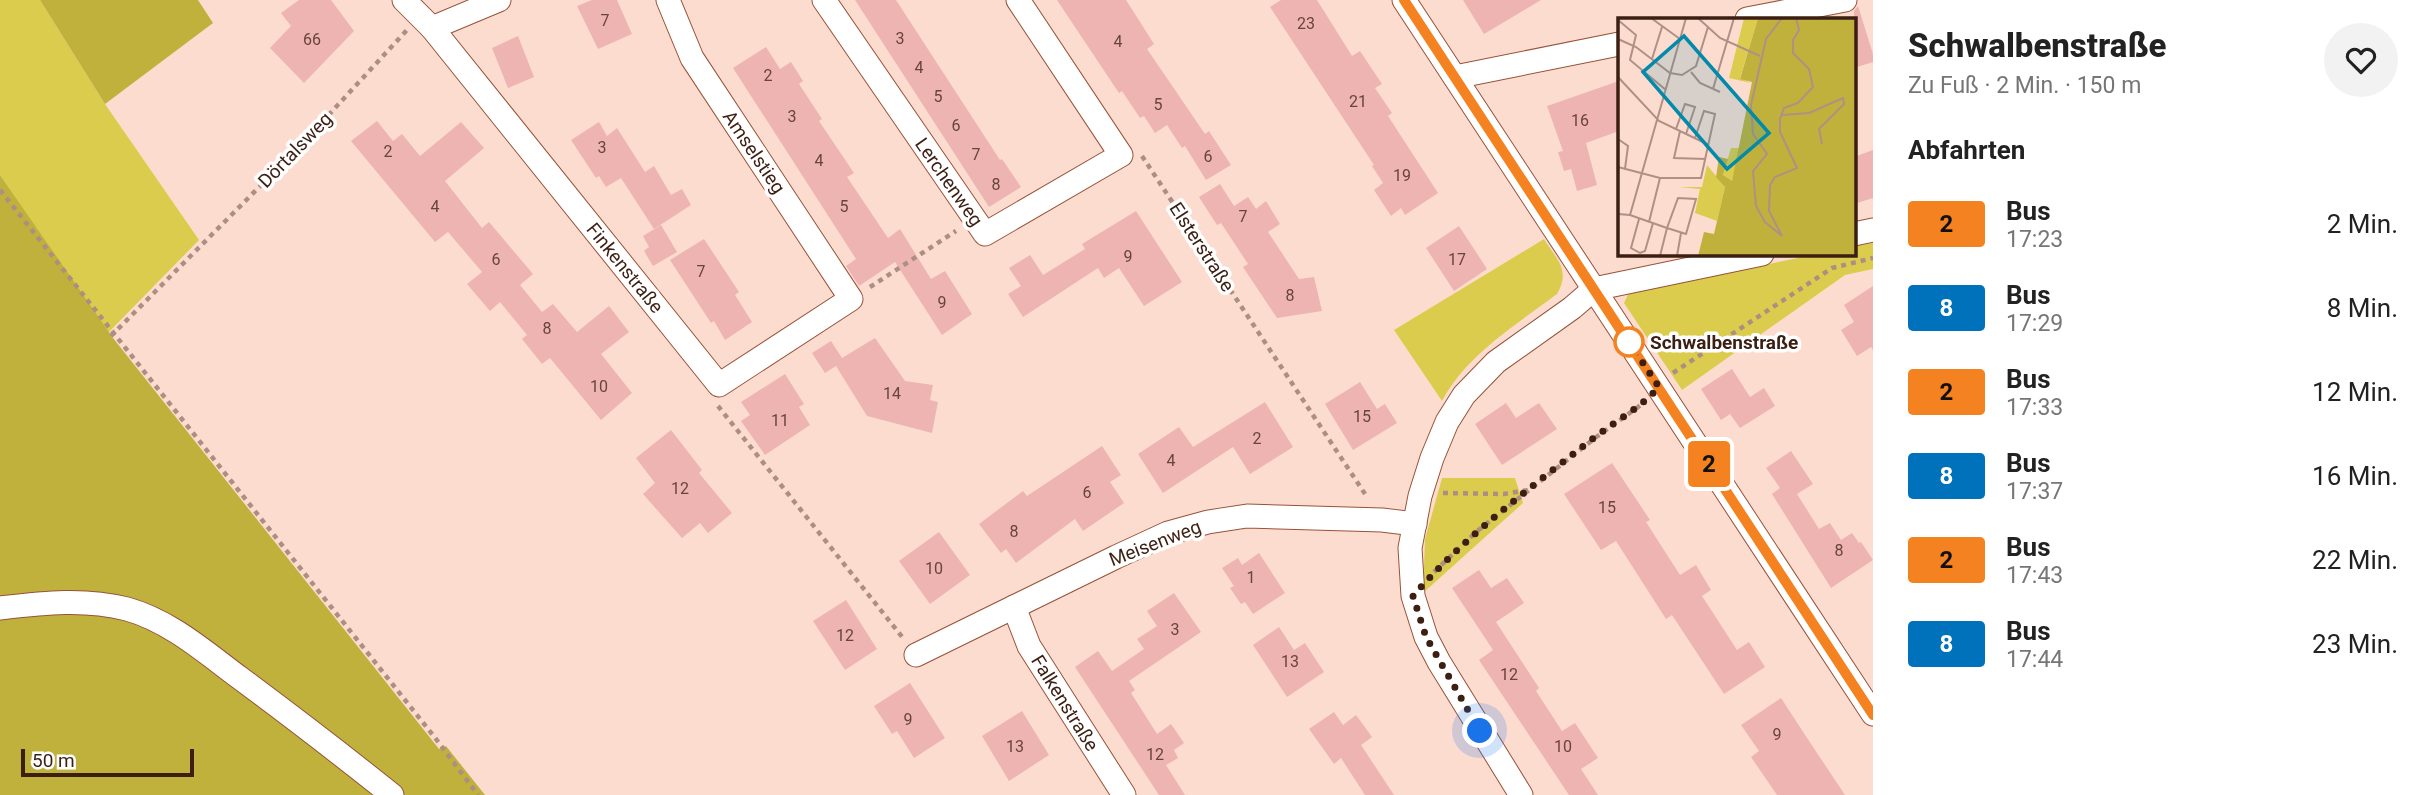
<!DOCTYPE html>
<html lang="de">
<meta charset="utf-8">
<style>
body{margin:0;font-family:Roboto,sans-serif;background:#f2f2f2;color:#222;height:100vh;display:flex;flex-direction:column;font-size:26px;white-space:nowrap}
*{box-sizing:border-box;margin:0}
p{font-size:23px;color:#767676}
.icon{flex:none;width:38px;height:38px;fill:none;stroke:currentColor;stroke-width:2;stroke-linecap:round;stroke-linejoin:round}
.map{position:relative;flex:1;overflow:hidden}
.details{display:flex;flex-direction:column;background:#fff;width:560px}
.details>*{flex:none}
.badge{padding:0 14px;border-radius:5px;font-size:24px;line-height:46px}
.scale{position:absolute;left:21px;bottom:18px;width:173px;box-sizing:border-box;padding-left:7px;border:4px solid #3c1f13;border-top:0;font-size:19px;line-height:24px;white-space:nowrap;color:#3c1f13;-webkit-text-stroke:5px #fff;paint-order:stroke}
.you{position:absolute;width:35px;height:35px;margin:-18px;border:5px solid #fff;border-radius:50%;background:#1a73e8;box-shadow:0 0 0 10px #1a73e833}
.map>.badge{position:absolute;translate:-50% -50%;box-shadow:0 0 0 4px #fff}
h2{padding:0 35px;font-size:26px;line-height:63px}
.round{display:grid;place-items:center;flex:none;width:74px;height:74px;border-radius:37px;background:#f2f2f2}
.overview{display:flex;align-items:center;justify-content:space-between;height:119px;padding:0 35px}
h1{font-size:33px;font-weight:800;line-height:52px}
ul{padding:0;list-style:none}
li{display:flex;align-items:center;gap:21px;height:84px;padding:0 35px}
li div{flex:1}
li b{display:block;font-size:26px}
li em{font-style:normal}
li .badge{min-width:77px;font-weight:700;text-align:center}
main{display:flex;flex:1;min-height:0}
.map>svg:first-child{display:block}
.green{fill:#dccc4d}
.forest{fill:#c0b13c}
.building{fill:#eeb4b1}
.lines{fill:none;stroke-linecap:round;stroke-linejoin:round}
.minor-casing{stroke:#985237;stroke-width:25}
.path{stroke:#ad8e82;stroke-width:4.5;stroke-dasharray:5 5;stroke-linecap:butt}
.minor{stroke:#fff;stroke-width:23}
.line-casing{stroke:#fff;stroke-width:16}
.line{stroke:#f58220;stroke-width:10}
.walk{stroke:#3c1f13;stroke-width:7;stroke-dasharray:0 12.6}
.stop-dot{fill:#fff;stroke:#f58220;stroke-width:3.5}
.labels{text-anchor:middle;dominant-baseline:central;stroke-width:7;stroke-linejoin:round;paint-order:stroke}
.number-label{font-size:16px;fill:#68443a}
.street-label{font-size:19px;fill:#3c1f13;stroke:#fff}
.stop-label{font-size:19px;font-weight:bold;fill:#3c1f13;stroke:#fff;text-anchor:start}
.inset-road{fill:none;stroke:#b09084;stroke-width:2}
.view{fill:#038aaa;fill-opacity:0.15;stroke:#038aaa;stroke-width:3.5}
.inset-edge{fill:none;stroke:#3c1f13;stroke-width:3.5}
</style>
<main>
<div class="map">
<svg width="1873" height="795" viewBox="0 0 1873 795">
<rect width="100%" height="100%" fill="#fddcd0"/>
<g class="green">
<path d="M0 0H40L105 104 199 240 108 333 0 175Z"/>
<path d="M1544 239C1557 260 1571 270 1557 294 1516 325 1467 354 1442 401L1394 330Z"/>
<path d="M1873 243V269L1845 275 1682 390 1624 303 1629 292 1818 254H1854V246Z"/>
<path d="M1442 478H1515L1523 503 1423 593 1425 539Z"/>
</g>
<g class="forest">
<path d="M40 0H198L213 23 105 104Z"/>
<path d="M0 175 113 338 439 749 446 746 485 795H0Z"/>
</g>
<g class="building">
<path d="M299 0H331L354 31 304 83 270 48 291 26 281 13Z"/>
<path d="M592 0H617L632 34 598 49 577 6Z"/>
<path d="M855 0H896L1000 160 1002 159 1021 187 989 207Z"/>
<path d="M1057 0H1126L1154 44 1147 49 1205 134 1209 131 1231 165 1206 180 1185 146 1182 148 1167 125 1155 133 1144 116 1140 118 1122 91 1119 93Z"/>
<path d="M1281 0H1317L1352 56 1360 51 1382 84 1375 88 1392 113 1388 116 1438 193 1405 215 1401 208 1391 216 1374 190 1383 183 1372 166 1374 165 1270 7Z"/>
<path d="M1463 0H1541L1484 34Z"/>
<path d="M1858 6 1873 54V62L1854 68V11Z"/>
<path d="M518 36 534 77 508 88 492 48Z"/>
<path d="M766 47 780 69 791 62 803 81 799 84 822 119 819 121 854 173 847 177 888 238 900 229 931 279 945 271 972 314 942 335 895 262 859 286 846 266 856 259 733 68Z"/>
<path d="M1619 81V131L1586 143 1597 185 1577 191 1571 169 1564 171 1558 152 1563 151 1547 106Z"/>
<path d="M377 121 393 141 402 134 420 156 461 122 484 148 445 181 482 228 489 222 533 274 520 285 542 312 553 304 577 332 609 306 629 332 601 354 632 393 601 420 550 358 542 364 522 339 527 335 500 302 490 311 467 284 482 272 448 232 435 242 351 141Z"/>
<path d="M599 122 607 136 617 128 645 172 654 166 671 195 682 189 691 205 654 229 621 178 606 187 599 176 596 178 571 140Z"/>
<path d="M1873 150V198L1854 204V157Z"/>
<path d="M1220 184 1234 206 1248 197 1256 209 1266 201 1280 224 1268 232 1299 279 1314 277 1322 311 1277 318 1243 267 1248 264 1221 223 1217 225 1199 197Z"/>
<path d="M1136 211 1182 282 1144 306 1119 268 1104 278 1098 268 1023 317 1008 294 1021 286 1009 268 1030 255 1043 275 1085 249 1082 244Z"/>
<path d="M661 225 677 252 653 266 644 251 649 247 643 236Z"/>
<path d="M1459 226 1487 269 1454 291 1426 248Z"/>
<path d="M704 239 739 292 735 295 752 322 725 340 714 321 711 323 670 260Z"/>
<path d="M1873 286V350L1871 347 1857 356 1841 330 1854 322 1844 305Z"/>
<path d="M875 338 905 381 933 385 930 400 938 402 932 433 867 416 836 366 825 373 812 353 831 341 842 358Z"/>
<path d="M1732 369 1750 397 1764 388 1775 406 1740 428 1730 414 1721 420 1701 389Z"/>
<path d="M785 374 804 404 799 407 810 425 765 455 741 421 750 415 741 402Z"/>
<path d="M1360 382 1377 409 1385 404 1397 423 1353 450 1325 404Z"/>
<path d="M1265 402 1293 447 1250 474 1233 447 1163 493 1138 454 1179 427 1193 447Z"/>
<path d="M1506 403 1516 418 1539 403 1557 429 1502 465 1475 424Z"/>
<path d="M671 430 702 470 699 473 732 513 708 533 700 523 682 538 643 494 655 483 636 458Z"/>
<path d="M1102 446 1121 475 1110 482 1124 503 1083 531 1075 519 1016 563 1006 549 1001 553 979 524 1023 491 1027 496Z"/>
<path d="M1791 451 1813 484 1797 494 1819 529 1830 523 1841 540 1852 533 1859 543 1861 542 1873 560 1831 588 1772 494 1780 488 1766 468Z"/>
<path d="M1612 463 1650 520 1646 522 1680 575 1696 565 1711 590 1702 596 1737 650 1749 642 1765 667 1724 694 1672 615 1666 619 1616 541 1601 550 1564 494Z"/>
<path d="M939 532 970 575 930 604 899 561Z"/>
<path d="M1259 553 1285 593 1253 614 1245 602 1241 604 1230 588 1234 586 1222 568 1238 558 1242 565Z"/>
<path d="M1479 570 1491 588 1507 578 1524 603 1496 622 1539 688 1536 691 1562 731 1575 723 1598 758 1581 769 1598 795H1569L1479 660 1493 650 1452 588Z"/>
<path d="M1174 593 1201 632 1129 681 1135 690 1131 693 1157 734 1171 724 1184 743 1174 750 1178 758 1166 765 1185 795H1159L1075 667 1098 651 1112 671 1144 649 1137 639 1157 626 1147 611Z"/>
<path d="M846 600 877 649 845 670 813 621Z"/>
<path d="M1279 627 1294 650 1305 643 1324 672 1287 697 1253 645Z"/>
<path d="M910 683 945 738 914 758 897 731 892 734 874 706Z"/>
<path d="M1781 698 1811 744 1845 795H1777L1751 757 1759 751 1741 725Z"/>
<path d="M1022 711 1049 755 1009 781 982 736Z"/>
<path d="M1334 712 1343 725 1356 715 1372 737 1361 745 1394 795H1365L1341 758 1334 764 1309 729Z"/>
</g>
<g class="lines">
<g class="minor-casing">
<g id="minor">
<path d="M404 0 432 28 719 385 851 299 692 58 668 0"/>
<path d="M824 0 985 234 1121 155 1018 0"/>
<path d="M1404 0 1873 714"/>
<path d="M1747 19 1845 0"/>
<path d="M432 28 499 0"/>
<path d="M1455 77 1619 44"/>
<path d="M1854 234 1873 230"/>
<path d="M1014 607 1029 646 1124 795"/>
<path d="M0 608C43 603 84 598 127 609 170 621 205 652 240 678 291 716 342 755 392 795"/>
<path d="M916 655 1116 557 1168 533 1208 522 1247 516 1382 520 1415 524"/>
<path d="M1521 795 1439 662 1426 637 1413 596 1410 548 1420 496 1432 458 1447 422 1464 395 1496 362 1572 308 1594 289 1762 254"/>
</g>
</g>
<g class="path">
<path d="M1142 156 1367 497"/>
<path d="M0 190 436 739 478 795"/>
<path d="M870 287 956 231"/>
<path d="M111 336 300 146 407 30"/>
<path d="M1673 373 1832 268 1873 258"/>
<path d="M718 406 903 638"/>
<path d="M1443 493 1504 494 1528 490"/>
<path d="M1434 572 1476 532 1595 438 1645 402"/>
</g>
<use href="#minor" class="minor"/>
</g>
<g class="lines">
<g class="line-casing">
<path id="line" d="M1404 0 1873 715"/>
</g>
<use href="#line" class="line"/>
<path class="walk" d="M1480 731 1426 637 1413 596C1465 536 1529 489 1591 440 1614 422 1639 409 1659 387L1629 342"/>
</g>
<circle class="stop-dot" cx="1629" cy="342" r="14"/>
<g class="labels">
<g class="number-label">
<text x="605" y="20">7</text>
<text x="1306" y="23">23</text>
<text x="900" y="38">3</text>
<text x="312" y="39">66</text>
<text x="1118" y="41">4</text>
<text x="919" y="67">4</text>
<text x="768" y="75">2</text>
<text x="938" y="96">5</text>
<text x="1358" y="101">21</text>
<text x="1158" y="104">5</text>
<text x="792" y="116">3</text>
<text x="1580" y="120">16</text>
<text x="956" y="125">6</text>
<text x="602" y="147">3</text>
<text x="388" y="151">2</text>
<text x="976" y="154">7</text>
<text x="1208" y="156">6</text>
<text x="819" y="160">4</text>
<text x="1402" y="175">19</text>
<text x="996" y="184">8</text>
<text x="435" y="206">4</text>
<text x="844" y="206">5</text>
<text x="1243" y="216">7</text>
<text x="1128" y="256">9</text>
<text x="496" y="259">6</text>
<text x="1457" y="259">17</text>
<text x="701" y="271">7</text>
<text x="1290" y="295">8</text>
<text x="942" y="302">9</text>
<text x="547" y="328">8</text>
<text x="599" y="386">10</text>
<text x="892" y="393">14</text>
<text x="1362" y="416">15</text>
<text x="780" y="420">11</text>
<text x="1257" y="438">2</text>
<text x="1171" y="460">4</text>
<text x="680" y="488">12</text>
<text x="1087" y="492">6</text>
<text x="1607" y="507">15</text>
<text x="1014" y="531">8</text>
<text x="1839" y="550">8</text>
<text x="934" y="568">10</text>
<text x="1251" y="577">1</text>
<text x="1175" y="629">3</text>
<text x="845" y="635">12</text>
<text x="1290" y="661">13</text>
<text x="1509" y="674">12</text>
<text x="908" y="719">9</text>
<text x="1777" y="734">9</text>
<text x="1015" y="746">13</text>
<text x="1563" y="746">10</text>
<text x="1155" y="754">12</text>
</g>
<g class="street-label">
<text transform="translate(295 150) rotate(-46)">Dörtalsweg</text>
<text transform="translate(754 152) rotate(56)">Amselstieg</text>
<text transform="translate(949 182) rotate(55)">Lerchenweg</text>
<text transform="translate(1202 247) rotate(57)">Elsterstraße</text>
<text transform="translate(625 268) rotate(51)">Finkenstraße</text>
<text transform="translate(1155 543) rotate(-21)">Meisenweg</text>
<text transform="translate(1065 703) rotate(58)">Falkenstraße</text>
</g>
<g class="stop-label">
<text x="1650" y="342">Schwalbenstraße</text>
</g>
</g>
<g transform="translate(1618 18)">
<rect width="238" height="238" fill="#fddcd0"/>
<path d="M126 0H140L122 60 133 65 111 60ZM113 130H122L114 164 105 157ZM89 147 107 169 99 203 77 195 82 171 61 169H84Z" fill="#dccc4d"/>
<path d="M140 0H238V238H80L86 214 96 216 107 169 98 159 101 139 110 141 105 157 114 163 134 64 122 61Z" fill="#c0b13c"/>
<path class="inset-road" d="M33 0 62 21M80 0 102 20 142 38M164 0 148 21 133 87 135 116 149 136 135 153 138 188 147 204 164 218 151 193 152 167 157 159 179 150 162 114V101L166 90 180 85 195 69 191 51 175 35V22L181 12 178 0M0 2 18 17 12 42 48 72M0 21 18 29 52 55 64 57 78 48 90 9M34 41 44 9M73 54 82 65 102 74M0 59 41 103 91 127M95 71 116 0M164 97 191 95 225 80 226 86 201 111 204 126M58 111 67 86 77 89 68 116M62 113 56 140 88 141M0 121 10 128 7 151M0 149 42 160H83L97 96 86 93 77 120M0 196 12 197 49 210 68 216 78 181 60 180 49 210 42 238M12 197 68 0M21 201 13 230 22 235 27 233 35 205M31 204 42 160M59 238 63 215"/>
<path class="view" d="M66 18 151 115 109 151 25 54Z"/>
<rect width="238" height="238" class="inset-edge"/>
</g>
</svg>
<div class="scale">50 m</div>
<div class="you" style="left:1480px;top:731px"></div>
<b class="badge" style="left:1709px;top:464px;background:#f58220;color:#111">2</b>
</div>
<section class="details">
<div class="overview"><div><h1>Schwalbenstraße</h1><p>Zu Fuß · 2 Min. · 150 m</p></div><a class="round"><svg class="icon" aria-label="heart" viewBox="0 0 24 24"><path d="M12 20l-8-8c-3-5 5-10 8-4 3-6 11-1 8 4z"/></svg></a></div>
<h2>Abfahrten</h2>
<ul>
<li><span class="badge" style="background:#f58220;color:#111">2</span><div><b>Bus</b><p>17:23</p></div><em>2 Min.</em></li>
<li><span class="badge" style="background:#0072bc;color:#fff">8</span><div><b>Bus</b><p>17:29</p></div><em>8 Min.</em></li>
<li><span class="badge" style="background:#f58220;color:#111">2</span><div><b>Bus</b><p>17:33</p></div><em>12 Min.</em></li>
<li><span class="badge" style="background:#0072bc;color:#fff">8</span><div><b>Bus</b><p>17:37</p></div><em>16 Min.</em></li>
<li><span class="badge" style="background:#f58220;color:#111">2</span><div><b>Bus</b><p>17:43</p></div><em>22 Min.</em></li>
<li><span class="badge" style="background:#0072bc;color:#fff">8</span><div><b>Bus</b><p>17:44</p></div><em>23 Min.</em></li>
</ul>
</section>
</main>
